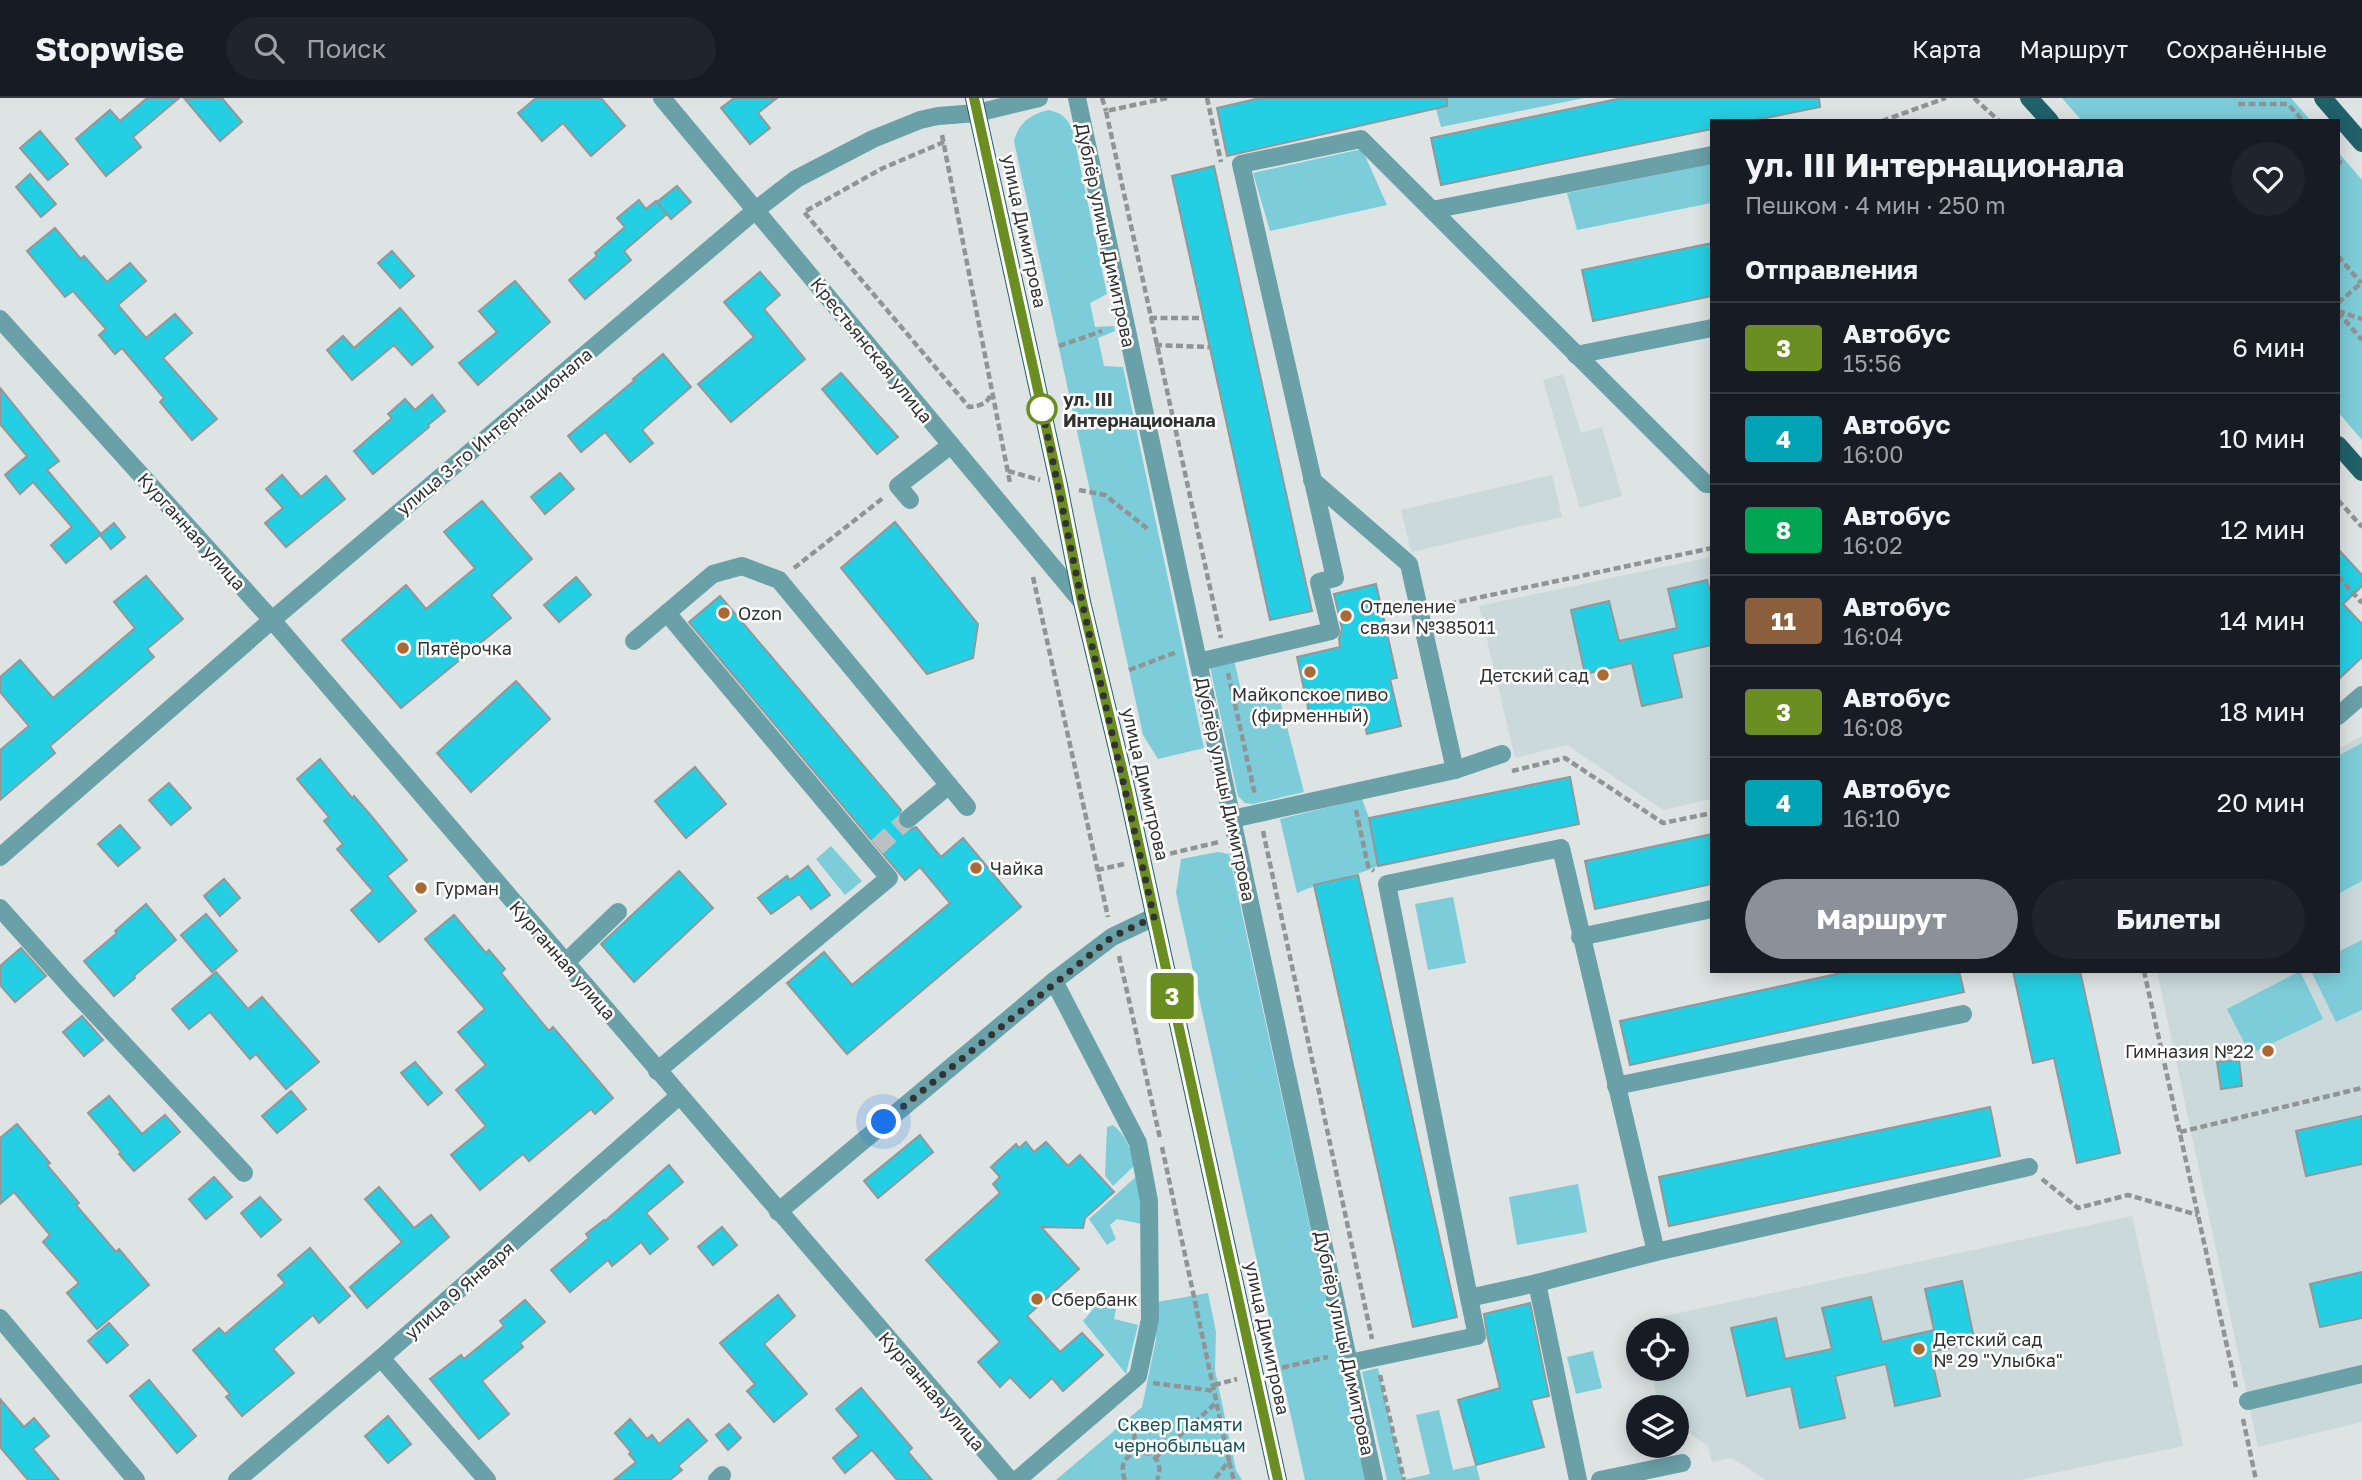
<!DOCTYPE html>
<html lang="ru">
<meta charset="utf-8">
<style>
body{margin:0;font-family:"Golos Text",sans-serif;background:#20242c;color:#f1f3f6;height:100vh;display:flex;flex-direction:column;font-size:26px;white-space:nowrap}
*{box-sizing:border-box;margin:0}
p{font-size:23px;color:#9ea1a6}
.icon{flex:none;width:38px;height:38px;fill:none;stroke:currentColor;stroke-width:2;stroke-linecap:round;stroke-linejoin:round}
.map{position:relative;flex:1;overflow:hidden}
.details{position:absolute;left:1710px;top:21px;width:630px;height:854px;display:flex;flex-direction:column;background:#171b24;border-radius:0px;box-shadow:0 4px 18px #0003}
.details>*{flex:none}
.badge{padding:0 14px;border-radius:5px;font-size:24px;line-height:46px}
.fabs{position:absolute;left:1626px;top:1220px;display:grid;gap:14px}
.fabs a{display:grid;place-items:center;width:63px;height:63px;border-radius:50%;background:#171b24;box-shadow:0 4px 18px #0003;font-size:35px}
.you{position:absolute;width:35px;height:35px;margin:-18px;border:5px solid #fff;border-radius:50%;background:#1a73e8;box-shadow:0 0 0 10px #1a73e833}
.map>.badge{position:absolute;translate:-50% -50%;box-shadow:0 0 0 4px #fff}
h2{padding:0 35px;font-size:26px;line-height:63px}
.round{display:grid;place-items:center;flex:none;width:74px;height:74px;border-radius:37px;background:#20242c}
.head{display:flex;align-items:center;justify-content:space-between;height:119px;padding:0 35px}
h1{font-size:33px;font-weight:700;line-height:52px}
.cta{display:flex;gap:14px;margin-top:auto;padding:14px 35px}
.cta a{flex:1;height:80px;border-radius:42px;background:#8c9099;color:#fff;font-size:28px;font-weight:700;line-height:80px;text-align:center}
.cta a+a{background:#20242c;color:#f1f3f6}
ul{padding:0;list-style:none}
li{display:flex;align-items:center;gap:21px;height:91px;padding:0 35px;border-top:2px solid #363941}
li div{flex:1}
li b{display:block;font-size:26px}
li em{font-style:normal}
li .badge{min-width:77px;font-weight:700;text-align:center}
header{display:flex;align-items:center;gap:42px;box-sizing:border-box;height:98px;padding:0 35px;background:#171b24;border-bottom:2px solid #363941}
header strong{font-size:33px}
nav{display:flex;gap:38px;margin-inline-start:auto;font-size:24px}
.search{width:490px;height:63px;background:#20242c;display:flex;align-items:center;gap:18px;box-sizing:border-box;padding:0 24px;border-radius:38px;color:#9ea1a6;font-size:26px}
.map>svg:first-child{display:block}
.built{fill:#cbd9db}
.green{fill:#7ccdd9}
.building{fill:#25cfe3;stroke:#939798;stroke-width:2}
.lines{fill:none;stroke-linecap:round;stroke-linejoin:round}
.minor-tunnel{stroke:#bbc0c0;stroke-width:18;stroke-dasharray:18 9;stroke-linecap:butt}
.path{stroke:#909494;stroke-width:4.5;stroke-dasharray:7 3.5;stroke-linecap:butt}
.minor{stroke:#6aa0a8;stroke-width:18}
.major{stroke:#20616a;stroke-width:18}
.line-casing{stroke:#fff;stroke-width:16}
.line{stroke:#6b8e23;stroke-width:10}
.walk{stroke:#313333;stroke-width:7;stroke-dasharray:0 12.6}
.stop-dot{fill:#fff;stroke:#6b8e23;stroke-width:3.5}
.poi-dot{fill:#ab6a35;stroke:#fff;stroke-width:2.5}
.labels{text-anchor:middle;dominant-baseline:central;stroke-width:5;stroke-linejoin:round;paint-order:stroke}
.street-label{font-size:18px;fill:#313333;stroke:#fff}
.stop-label{font-size:18px;font-weight:bold;fill:#313333;stroke:#fff;text-anchor:start}
.poi-label{font-size:18px;fill:#313333;stroke:#fff;text-anchor:start}
.park-label{font-size:18px;fill:#11535b;stroke:#fff}
</style>
<header>
<strong>Stopwise</strong>
<div class="search"><svg class="icon" aria-label="search" viewBox="0 0 24 24"><circle cx="10" cy="10" r="6"/><path d="M15 15l6 6"/></svg>Поиск</div>
<nav><a>Карта</a><a>Маршрут</a><a>Сохранённые</a></nav>
</header>
<div class="map">
<svg width="2362" height="1382" viewBox="0 0 2362 1382">
<rect width="100%" height="100%" fill="#dee3e3"/>
<g class="built">
<path d="M1563 276 1581 335 1602 329 1622 398 1580 410 1543 282Z"/>
<path d="M1552 377 1562 419 1411 454 1401 412Z"/>
<path d="M1711 459V701L1663 712 1567 647 1515 660 1479 508Z"/>
<path d="M2362 638V1324L2258 1349 2157 873H2338V651Z"/>
<path d="M2132 1118 2183 1348 2020 1382H1766L1732 1360 1712 1364 1708 1348 1677 1326 1676 1309H1659L1651 1271 1676 1270V1232H1643L1641 1223Z"/>
</g>
<g class="green">
<path d="M1433 0H1584L1441 29Z"/>
<path d="M2062 0H2291L2311 23H2082Z"/>
<path d="M1049 12C1061 15 1066 19 1072 30L1107 196 1090 205 1095 229 1114 228 1115 233 1098 240 1104 268 1123 269 1204 650 1158 661 1143 637 1014 43C1019 24 1031 16 1049 12Z"/>
<path d="M1362 51 1387 107 1270 133 1253 75Z"/>
<path d="M2338 54 2362 82V342L2338 314Z"/>
<path d="M1711 66V105L1577 132 1567 95Z"/>
<path d="M1234 562 1244 605 1279 598 1304 694 1253 706 1245 705 1238 698 1210 569Z"/>
<path d="M2362 645V783L2338 796V658Z"/>
<path d="M1362 701 1369 720 1378 768C1352 780 1323 783 1297 795L1280 721Z"/>
<path d="M831 748 862 783 845 797 816 761Z"/>
<path d="M1218 754 1229 756 1365 1382H1305L1176 795 1181 761Z"/>
<path d="M1453 799 1466 865 1428 872 1415 806Z"/>
<path d="M2362 842V912L2336 924 2311 873H2338V854Z"/>
<path d="M2300 873 2323 921 2250 956 2227 911Z"/>
<path d="M1113 1027C1126 1037 1130 1051 1136 1066L1113 1088 1105 1078 1107 1029Z"/>
<path d="M1139 1076 1142 1126 1117 1121 1110 1127 1116 1141 1107 1147 1089 1121Z"/>
<path d="M1578 1086 1587 1134 1517 1147 1509 1099Z"/>
<path d="M1208 1195 1216 1234 1215 1272 1236 1372 1242 1382H1056L1142 1309 1156 1242 1157 1204Z"/>
<path d="M1104 1198 1118 1202 1114 1221 1138 1227 1126 1276 1083 1223Z"/>
<path d="M1593 1253 1602 1290 1576 1296 1567 1259Z"/>
<path d="M1378 1270 1404 1382 1430 1376 1416 1317 1439 1312 1453 1372 1476 1367 1480 1382H1387L1362 1274Z"/>
</g>
<g class="building">
<path d="M147 0H179L133 39 141 49 106 78 76 41 110 12 120 23Z"/>
<path d="M184 0H222L242 24 220 43Z"/>
<path d="M536 0H601L625 28 591 58 563 25 542 43 518 15Z"/>
<path d="M734 0H777L758 15 770 30 750 46 721 10Z"/>
<path d="M1260 0H1447V8L1227 58 1217 10Z"/>
<path d="M1622 0H1819L1820 9 1751 23H1712V31L1441 87 1431 40Z"/>
<path d="M40 33 68 66 48 82 20 50Z"/>
<path d="M1214 68 1312 513 1270 522 1172 78Z"/>
<path d="M30 76 56 106 41 119 16 89Z"/>
<path d="M677 88 691 104 671 121 657 104Z"/>
<path d="M639 102 646 111 656 103 667 116 624 153 631 162 585 201 569 182 597 158 595 155 625 129 617 120Z"/>
<path d="M55 130 81 161 84 158 107 184 130 165 146 183 118 207 146 240 175 216 192 235 163 260 217 321 192 342 160 304 164 300 122 250 115 256 99 237 106 231 73 193 65 199 27 153Z"/>
<path d="M1712 145V198L1593 223 1582 172Z"/>
<path d="M392 153 414 178 400 190 378 165Z"/>
<path d="M760 174 780 197 764 211 805 261 731 324 698 286 754 239 724 204Z"/>
<path d="M515 183 550 224 478 287 459 265 497 234 479 213Z"/>
<path d="M400 210 433 249 412 267 394 247 352 282 327 252 343 238 354 250Z"/>
<path d="M663 256 691 289 642 332 653 345 630 364 605 334 581 354 568 338 635 282 633 281Z"/>
<path d="M841 275 898 339 877 356 822 291Z"/>
<path d="M0 290 59 363 47 372 101 436 66 465 51 447 72 429 33 384 20 396 5 377 27 358 0 326Z"/>
<path d="M432 297 445 313 428 327 429 329 373 376 354 353 392 320 388 316 405 301 415 312Z"/>
<path d="M560 375 574 391 545 416 531 399Z"/>
<path d="M282 377 301 399 326 378 345 401 286 449 265 425 283 410 266 391Z"/>
<path d="M482 403 532 461 491 497 511 520 401 610 342 542 406 487 426 511 475 470 444 434Z"/>
<path d="M895 424 978 526 973 560 927 576 841 470Z"/>
<path d="M114 425 125 439 111 451 100 437Z"/>
<path d="M2338 451 2362 477V488L2343 506 2362 526V559L2338 582Z"/>
<path d="M146 478 183 521 147 551 154 559 50 648 55 655 0 702V652L29 628 0 594V579L20 562 53 600 135 530 114 504Z"/>
<path d="M576 479 591 497 559 524 544 507Z"/>
<path d="M1707 482 1712 501V547L1672 556 1682 599 1642 608 1632 565 1585 576 1571 512 1609 503 1619 543 1677 530 1668 491Z"/>
<path d="M1376 486 1397 580 1390 581 1401 628 1367 636 1361 612 1311 623 1297 559 1340 549 1339 541 1342 531 1334 496Z"/>
<path d="M720 498 901 712 897 722 900 729 909 732 916 729 941 759 963 740 1021 809 847 956 787 885 824 854 852 887 950 805 920 769 905 782 689 524Z"/>
<path d="M516 583 550 621 471 694 437 655Z"/>
<path d="M320 661 352 700 354 698 373 720 407 762 387 778 416 813 379 844 351 812 373 793 337 751 343 746 324 723 329 719 297 681Z"/>
<path d="M695 669 726 706 686 740 655 703Z"/>
<path d="M1570 679 1579 726 1378 768 1369 720Z"/>
<path d="M169 685 191 710 171 727 149 702Z"/>
<path d="M120 727 140 750 118 768 98 746Z"/>
<path d="M1712 736V786L1595 811 1585 763Z"/>
<path d="M808 768 830 797 811 811 799 796 771 816 758 800 787 778 790 782Z"/>
<path d="M679 773 713 810 634 884 601 846Z"/>
<path d="M1358 777 1457 1219 1413 1229 1314 787Z"/>
<path d="M224 781 240 800 220 818 204 798Z"/>
<path d="M146 806 176 842 134 878 135 880 114 898 84 863 117 835 115 833Z"/>
<path d="M206 816 237 853 212 874 181 837Z"/>
<path d="M454 817 486 855 489 852 505 871 501 875 549 933 553 929 613 1000 595 1016 591 1011 529 1063 523 1056 480 1092 451 1057 486 1028 456 992 486 967 458 934 485 911 425 841Z"/>
<path d="M21 850 46 878 15 904 0 887V868Z"/>
<path d="M1850 873H1959L1964 894 1630 967 1620 923Z"/>
<path d="M2013 873H2080L2120 1055 2077 1065 2054 960 2033 965Z"/>
<path d="M216 874 248 911 262 899 319 964 286 991 256 956 250 961 210 914 189 931 172 911Z"/>
<path d="M82 918 103 942 84 958 63 934Z"/>
<path d="M2239 962 2242 988 2221 991 2217 964Z"/>
<path d="M415 964 442 995 428 1007 401 975Z"/>
<path d="M291 993 306 1011 277 1035 262 1018Z"/>
<path d="M109 998 142 1036 165 1017 180 1034 134 1073 119 1056 121 1054 88 1015Z"/>
<path d="M1990 1009 2000 1058 1669 1128 1659 1079Z"/>
<path d="M2362 1018V1066L2306 1078 2296 1033Z"/>
<path d="M17 1026 50 1065 47 1067 79 1105 76 1107 116 1154 119 1151 149 1187 97 1231 67 1195 79 1185 43 1144 50 1137 14 1094 0 1106V1040Z"/>
<path d="M920 1037 933 1054 878 1100 864 1083Z"/>
<path d="M1026 1044 1034 1054 1046 1044 1068 1068 1080 1057 1114 1094 1085 1120 1083 1130 1041 1129 1079 1171 1027 1218 1060 1254 1082 1235 1103 1257 1063 1293 1052 1280 1030 1300 1010 1279 1000 1289 978 1264 1000 1244 926 1162 1000 1095 993 1086 1000 1079 991 1069 1016 1046 1019 1050Z"/>
<path d="M669 1067 683 1084 646 1115 668 1141 650 1156 641 1144 612 1168 608 1162 570 1194 551 1172 589 1140 586 1136 604 1122 605 1123Z"/>
<path d="M214 1079 232 1099 206 1121 189 1101Z"/>
<path d="M379 1089 414 1130 431 1117 449 1139 367 1210 350 1189 402 1144 365 1101Z"/>
<path d="M260 1099 281 1122 261 1139 241 1115Z"/>
<path d="M722 1129 737 1147 713 1167 698 1149Z"/>
<path d="M310 1150 350 1198 319 1225 313 1217 273 1251 294 1275 242 1318 226 1299 230 1296 193 1252 219 1230 225 1236 285 1185 278 1177Z"/>
<path d="M2362 1174V1220L2320 1229 2310 1186Z"/>
<path d="M1962 1183 1975 1245 1930 1254 1940 1298 1895 1308 1886 1266 1835 1278 1845 1320 1800 1330 1791 1288 1747 1298 1731 1230 1776 1220 1785 1261 1832 1251 1822 1210 1871 1199 1882 1244 1934 1232 1925 1191Z"/>
<path d="M778 1197 795 1218 764 1246 807 1296 774 1324 747 1293 755 1286 720 1245Z"/>
<path d="M525 1202 545 1224 520 1245 523 1249 482 1283 509 1316 479 1341 430 1281 461 1257 464 1261 504 1228 500 1223Z"/>
<path d="M1530 1205 1549 1298 1531 1302 1544 1349 1476 1367 1458 1302 1500 1290 1488 1241 1484 1216Z"/>
<path d="M109 1225 128 1247 107 1265 88 1243Z"/>
<path d="M149 1282 196 1338 177 1355 130 1298Z"/>
<path d="M861 1290 912 1350 908 1354 932 1382H897L872 1352 845 1375 833 1360 859 1338 836 1311Z"/>
<path d="M0 1301 24 1329 34 1320 49 1338 33 1351 59 1382H28L0 1349Z"/>
<path d="M388 1318 411 1346 388 1365 365 1338Z"/>
<path d="M630 1321 647 1341 652 1337 659 1346 688 1321 707 1343 678 1368 682 1372 670 1382H614L636 1364 629 1356 631 1354 615 1335Z"/>
<path d="M729 1326 741 1340 728 1352 716 1337Z"/>
</g>
<g class="lines">
<path class="minor-tunnel" d="M877 749 908 721"/>
<g class="path">
<path d="M1102 0 1106 13"/>
<path d="M1167 0 1106 13 1221 540"/>
<path d="M1207 0 1221 64"/>
<path d="M1974 0 1999 23"/>
<path d="M2238 6H2288L2303 23"/>
<path d="M1882 23 1946 0"/>
<path d="M942 37 1010 385"/>
<path d="M944 44 883 70 804 114 969 309C980 308 988 306 991 295"/>
<path d="M2338 67 2341 62"/>
<path d="M2338 158 2361 185"/>
<path d="M2338 205 2361 185"/>
<path d="M2338 213 2362 221"/>
<path d="M2338 214 2362 242"/>
<path d="M1150 220H1203"/>
<path d="M1155 247 1210 249"/>
<path d="M1059 248 1102 233"/>
<path d="M1008 373 1040 382"/>
<path d="M1079 392 1105 397 1149 432"/>
<path d="M2338 402 2362 429"/>
<path d="M794 470 883 400"/>
<path d="M2338 478 2362 505"/>
<path d="M1033 479 1108 819"/>
<path d="M1439 508 1712 450"/>
<path d="M1129 572 1177 554"/>
<path d="M1228 575 1255 697"/>
<path d="M1512 673 1565 660 1663 725 1712 715"/>
<path d="M1356 712 1368 768 1374 773"/>
<path d="M1263 733 1372 1241"/>
<path d="M1160 758 1219 744"/>
<path d="M1097 772 1124 766"/>
<path d="M1119 858 1160 1040"/>
<path d="M2144 873 2236 1289"/>
<path d="M2180 1034 2362 990"/>
<path d="M1162 1049 1229 1363 1214 1382"/>
<path d="M2042 1081 2078 1110 2128 1097 2198 1117"/>
<path d="M1272 1272 1328 1259"/>
<path d="M1380 1277 1404 1382"/>
<path d="M1153 1285 1215 1293"/>
<path d="M1214 1287 1237 1281"/>
<path d="M2243 1321 2256 1382"/>
<path d="M1134 1325 1135 1355"/>
<path d="M1155 1360 1217 1304"/>
<path d="M1229 1364 1234 1382"/>
<path d="M1125 1382C1110 1345 1172 1345 1157 1382"/>
</g>
<g class="minor">
<path d="M662 0 1082 504"/>
<path d="M1077 0 1374 1382"/>
<path d="M1432 112 1712 57"/>
<path d="M0 221 272 522 1010 1382"/>
<path d="M1576 257 1712 230"/>
<path d="M910 402 898 388 951 347"/>
<path d="M634 543 713 476 742 468 779 482 967 709"/>
<path d="M1198 564 1331 533 1319 484 1335 480 1241 66 1361 41 1706 386H1712"/>
<path d="M2338 618 2362 597"/>
<path d="M1455 672 1502 656"/>
<path d="M908 721 949 687"/>
<path d="M1232 721 1455 672 1409 466 1312 382"/>
<path d="M0 759 272 522 757 111 796 81 873 41 920 22 938 18 977 15 1039 0"/>
<path d="M0 810 75 894 244 1075"/>
<path d="M1580 839 1712 811"/>
<path d="M565 865 618 814"/>
<path d="M657 973 889 780 667 515"/>
<path d="M1616 988 1963 916"/>
<path d="M778 1114 1054 883 1112 839 1154 819"/>
<path d="M1537 1185 1656 1154"/>
<path d="M0 1220 136 1382"/>
<path d="M381 1260 487 1382"/>
<path d="M1349 1265 1477 1238 1469 1200"/>
<path d="M2248 1303 2362 1276"/>
<path d="M237 1382 381 1260 679 998"/>
<path d="M717 1382 722 1377"/>
<path d="M1017 1382 1138 1278 1150 1221 1149 1103 1138 1045 1054 883"/>
<path d="M1578 1382 1537 1185 1469 1200 1387 786 1561 750 1656 1154 2029 1069"/>
<path d="M1600 1382 1682 1365"/>
</g>
<g class="major">
<path d="M974 0 1059 388 1082 504 1126 688 1278 1382"/>
<path d="M2029 0 2050 23"/>
<path d="M2323 0 2362 45"/>
<path d="M2338 347 2362 374"/>
</g>
</g>
<g class="lines">
<g class="line-casing">
<path id="line" d="M974 0 1059 388 1082 504 1126 688 1278 1382"/>
</g>
<use href="#line" class="line"/>
<path class="walk" d="M884 1024 1101 848 1112 839 1154 819 1082 504 1042 311"/>
</g>
<circle class="stop-dot" cx="1042" cy="311" r="14"/>
<g class="poi-dot">
<circle cx="724" cy="515" r="7"/>
<circle cx="1346" cy="518" r="7"/>
<circle cx="403" cy="550" r="7"/>
<circle cx="1310" cy="574" r="7"/>
<circle cx="1603" cy="577" r="7"/>
<circle cx="976" cy="770" r="7"/>
<circle cx="421" cy="790" r="7"/>
<circle cx="2268" cy="953" r="7"/>
<circle cx="1037" cy="1201" r="7"/>
<circle cx="1919" cy="1251" r="7"/>
</g>
<g class="labels">
<g class="street-label">
<text transform="translate(1025 133) rotate(78)">улица Димитрова</text>
<text transform="translate(1106 137) rotate(78)">Дублёр улицы Димитрова</text>
<text transform="translate(872 252) rotate(51)">Крестьянская улица</text>
<text transform="translate(494 333) rotate(-40)">улица 3-го Интернационала</text>
<text transform="translate(192 433) rotate(48)">Курганная улица</text>
<text transform="translate(1146 686) rotate(77)">улица Димитрова</text>
<text transform="translate(1226 691) rotate(78)">Дублёр улицы Димитрова</text>
<text transform="translate(563 862) rotate(49)">Курганная улица</text>
<text transform="translate(459 1192) rotate(-41)">улица 9 Января</text>
<text transform="translate(1268 1240) rotate(78)">улица Димитрова</text>
<text transform="translate(1345 1245) rotate(78)">Дублёр улицы Димитрова</text>
<text transform="translate(932 1293) rotate(49)">Курганная улица</text>
</g>
<g class="stop-label">
<text x="1063" y="301">ул. III<tspan x="1063" dy="21">Интернационала</tspan></text>
</g>
<g class="poi-label">
<text x="1360" y="508">Отделение<tspan x="1360" dy="21">связи №385011</tspan></text>
<text x="738" y="515">Ozon</text>
<text x="417" y="550">Пятёрочка</text>
<text x="1589" y="577" text-anchor="end">Детский сад</text>
<text x="1310" y="596" text-anchor="middle">Майкопское пиво<tspan x="1310" dy="21">(фирменный)</tspan></text>
<text x="990" y="770">Чайка</text>
<text x="435" y="790">Гурман</text>
<text x="2254" y="953" text-anchor="end">Гимназия №22</text>
<text x="1051" y="1201">Сбербанк</text>
<text x="1933" y="1241">Детский сад<tspan x="1933" dy="21">№ 29 "Улыбка"</tspan></text>
</g>
<g class="park-label">
<text x="1180" y="1326">Сквер Памяти<tspan x="1180" dy="21">чернобыльцам</tspan></text>
</g>
</g>
</svg>
<div class="fabs">
<a><svg class="icon" aria-label="locate" viewBox="0 0 24 24"><circle cx="12" cy="12" r="6"/><path d="M12 2v4M12 18v4M2 12h4M18 12h4"/></svg></a>
<a><svg class="icon" aria-label="layers" viewBox="0 0 24 24"><path d="M12 4l9 5-9 5-9-5zM3 14l9 5 9-5"/></svg></a>
</div>
<div class="you" style="left:884px;top:1024px"></div>
<b class="badge" style="left:1172px;top:898px;background:#6b8e23;color:#fff">3</b>
<section class="details">
<div class="head"><div><h1>ул. III Интернационала</h1><p>Пешком · 4 мин · 250 m</p></div><a class="round"><svg class="icon" aria-label="heart" viewBox="0 0 24 24"><path d="M12 20l-8-8c-3-5 5-10 8-4 3-6 11-1 8 4z"/></svg></a></div>
<h2>Отправления</h2>
<ul>
<li><span class="badge" style="background:#6b8e23;color:#fff">3</span><div><b>Автобус</b><p>15:56</p></div><em>6 мин</em></li>
<li><span class="badge" style="background:#00a3b4;color:#fff">4</span><div><b>Автобус</b><p>16:00</p></div><em>10 мин</em></li>
<li><span class="badge" style="background:#00a651;color:#fff">8</span><div><b>Автобус</b><p>16:02</p></div><em>12 мин</em></li>
<li><span class="badge" style="background:#8b5e3c;color:#fff">11</span><div><b>Автобус</b><p>16:04</p></div><em>14 мин</em></li>
<li><span class="badge" style="background:#6b8e23;color:#fff">3</span><div><b>Автобус</b><p>16:08</p></div><em>18 мин</em></li>
<li><span class="badge" style="background:#00a3b4;color:#fff">4</span><div><b>Автобус</b><p>16:10</p></div><em>20 мин</em></li>
</ul>
<div class="cta"><a>Маршрут</a><a>Билеты</a></div>
</section>
</div>
